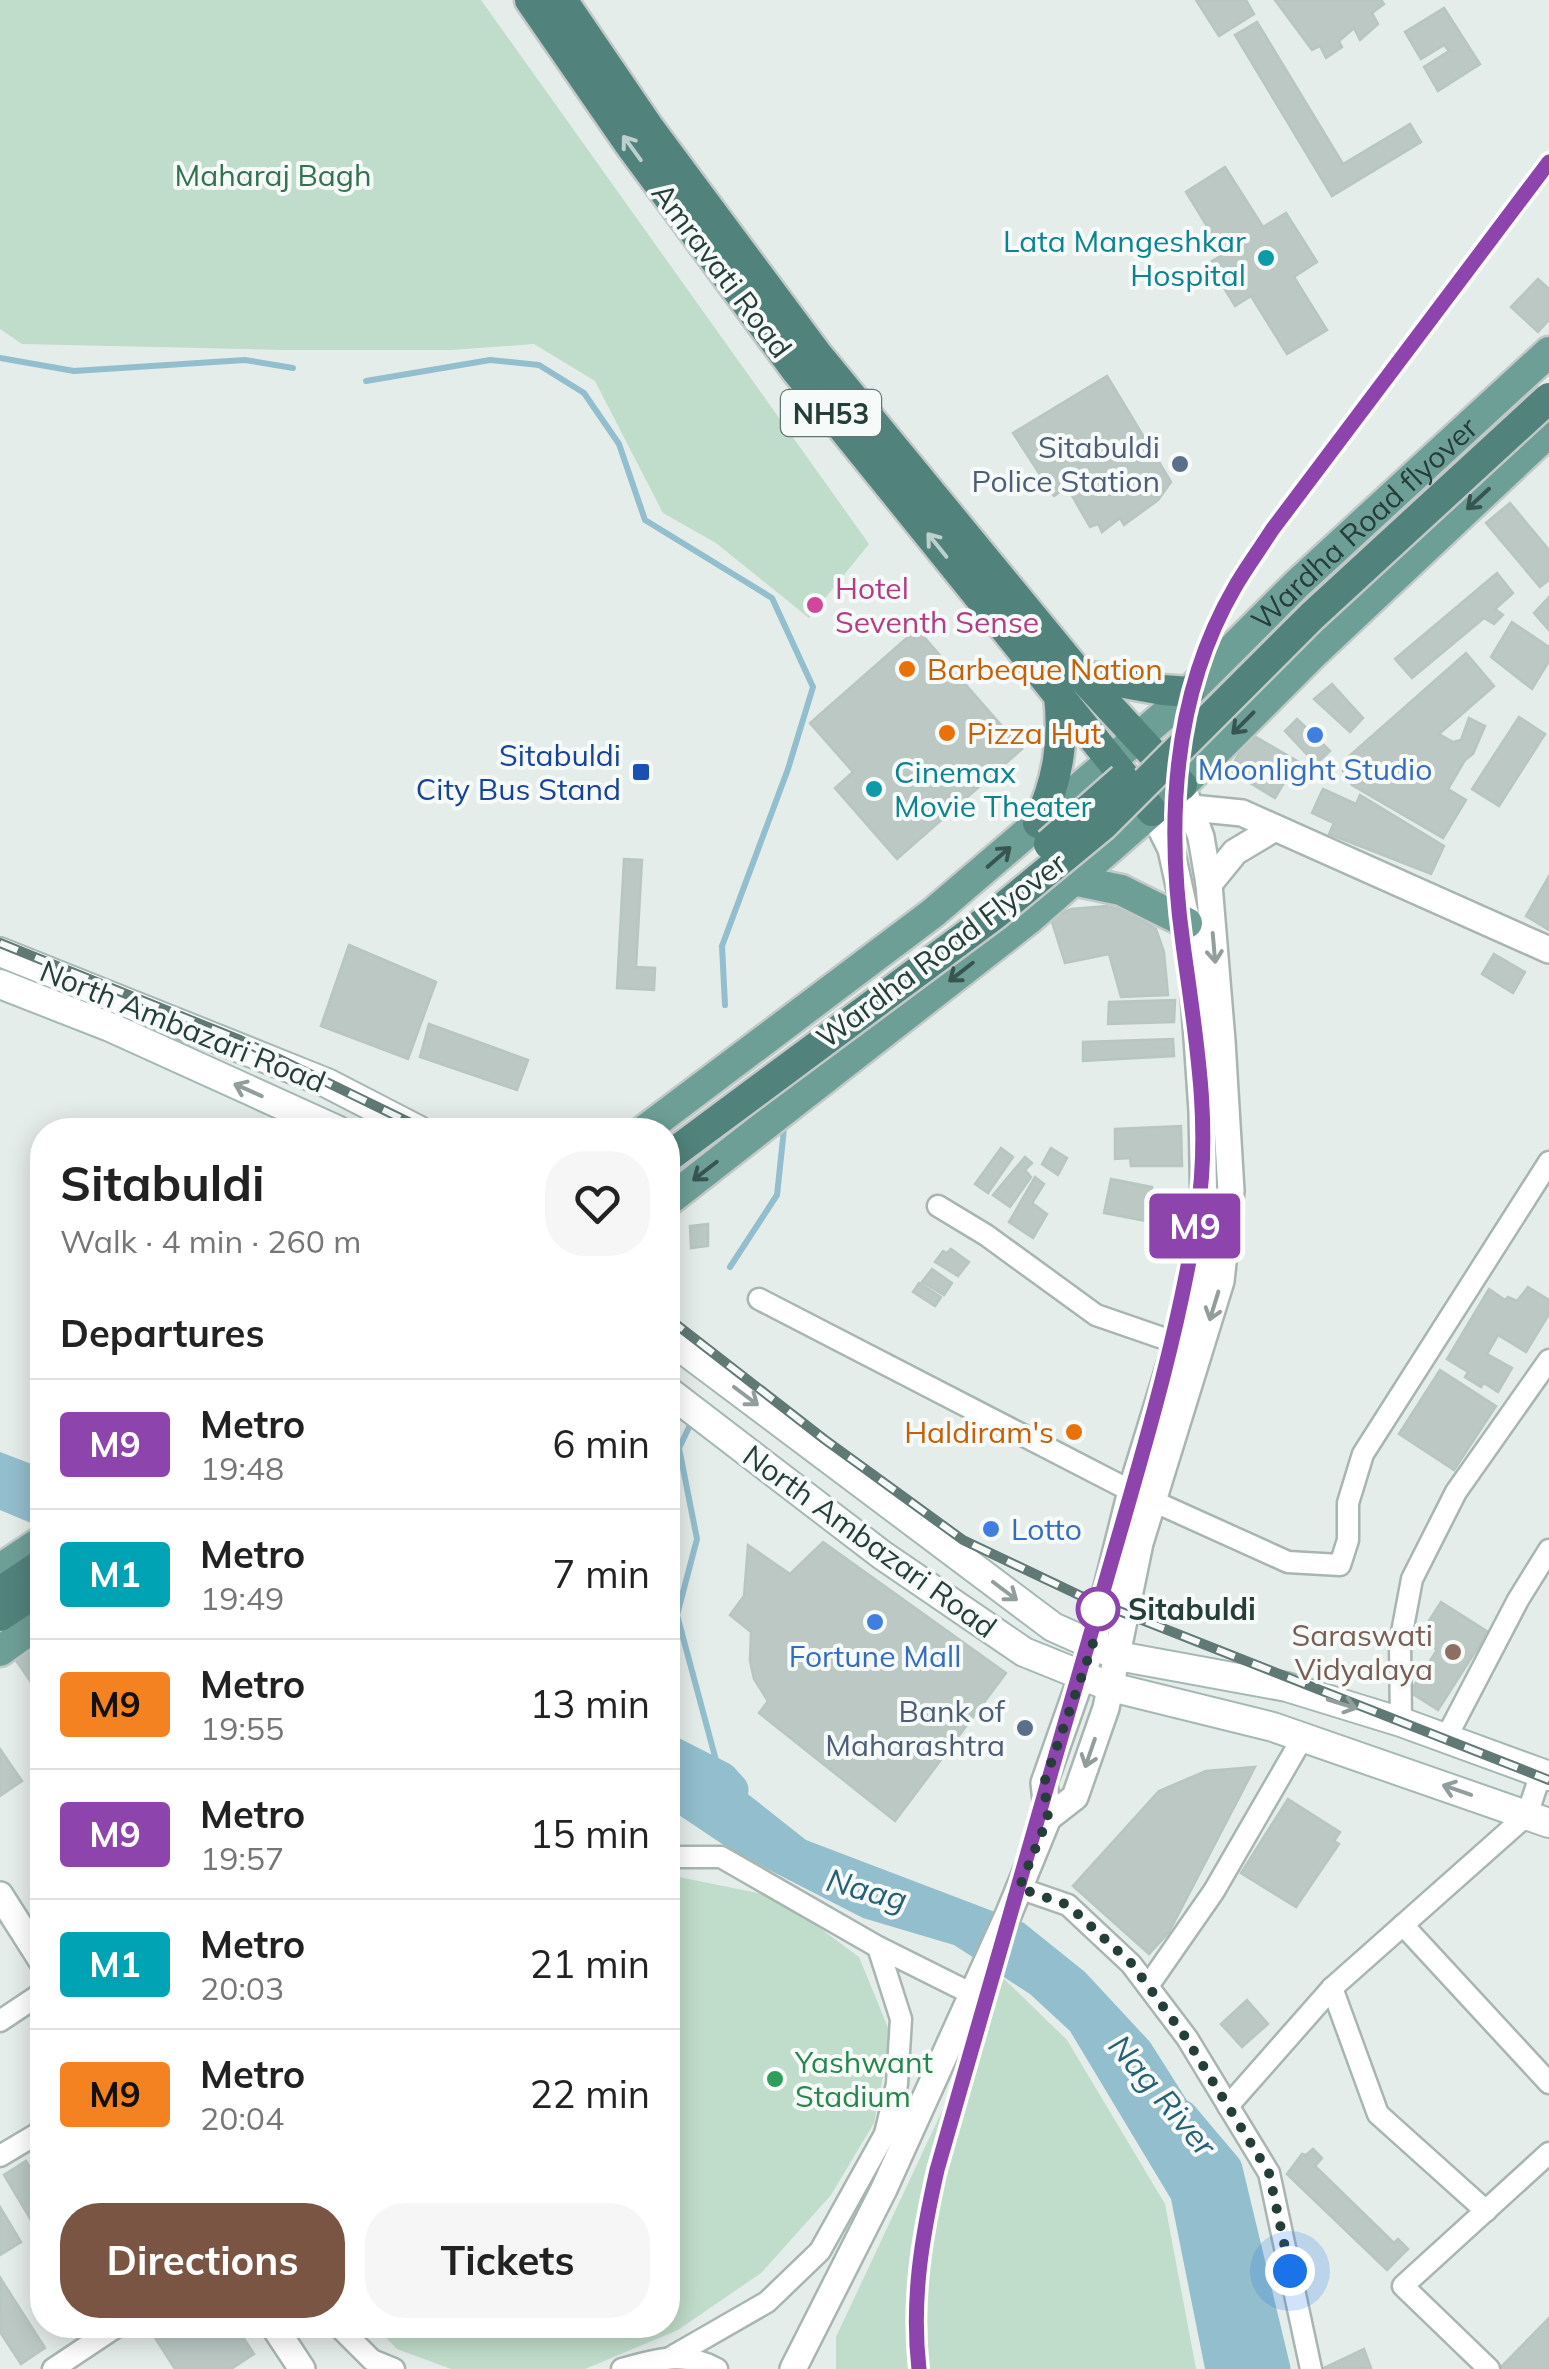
<!DOCTYPE html>
<meta charset="utf-8">
<style>
body{margin:0;font-family:Mulish,sans-serif;background:#f6f6f6;color:#222;height:100vh;display:flex;flex-direction:column;font-size:38px;white-space:nowrap}
*{box-sizing:border-box;margin:0}
p{font-size:32px;color:#767676}
.icon{flex:none;width:55px;height:55px;fill:none;stroke:currentColor;stroke-width:2;stroke-linecap:round;stroke-linejoin:round}
.map{position:relative;flex:1;overflow:hidden}
.drawer{position:absolute;left:30px;top:1118px;width:650px;height:1220px;display:flex;flex-direction:column;background:#fff;border-radius:40px;box-shadow:0 5px 25px #0003}
.drawer>*{flex:none}
.badge{padding:0 20px;border-radius:8px;font-size:35px;line-height:65px}
.you{position:absolute;width:50px;height:50px;margin:-25px;border:8px solid #fff;border-radius:50%;background:#1a73e8;box-shadow:0 0 0 15px #1a73e833}
.map>.badge{position:absolute;translate:-50% -50%;box-shadow:0 0 0 5px #fff}
h2{padding:0 30px;font-size:38px;line-height:90px}
.round{display:grid;place-items:center;flex:none;width:105px;height:105px;border-radius:40px;background:#f6f6f6}
.overview{display:flex;align-items:center;justify-content:space-between;height:170px;padding:0 30px}
h1{font-size:48px;font-weight:700;line-height:75px}
.primary-button{display:flex;gap:20px;margin-top:auto;padding:20px 30px}
.primary-button a{flex:1;height:115px;border-radius:40px;background:#7a5543;color:#fff;font-size:40px;font-weight:700;line-height:115px;text-align:center}
.primary-button a+a{background:#f6f6f6;color:#222}
ul{padding:0;list-style:none}
li{display:flex;align-items:center;gap:30px;height:130px;padding:0 30px;border-top:2px solid #e0e0e0}
li div{flex:1}
li b{display:block;font-size:38px}
li em{font-style:normal}
li .badge{min-width:110px;font-weight:700;text-align:center}
.map>svg:first-child{display:block}
.green{fill:#c0dcca}
.water{fill:#93becd}
.lines{fill:none;stroke-linecap:round;stroke-linejoin:round}
.stream{stroke:#93becd;stroke-width:6}
.river{stroke:#93becd;stroke-width:35}
.building{fill:#bbc8c4;stroke:#b8c6c2;stroke-width:2.5}
.minor-casing{stroke:#a8b5b1;stroke-width:25}
.tertiary-casing{stroke:#a8b5b1;stroke-width:30}
.secondary-casing{stroke:#a5b8b3;stroke-width:32}
.primary-casing{stroke:#c2c9c8;stroke-width:35}
.trunk-casing{stroke:#c2c9c8;stroke-width:35}
.minor{stroke:#fff;stroke-width:20}
.tertiary{stroke:#fff;stroke-width:25}
.secondary{stroke:#fff;stroke-width:28}
.primary{stroke:#6e9f97;stroke-width:30}
.trunk{stroke:#51837c;stroke-width:30}
.rail-casing{stroke:#617975;stroke-width:10}
.rail{stroke:#f6faf8;stroke-width:6;stroke-dasharray:19;stroke-linecap:butt}
.trunk-bridge-casing{stroke:#c2c9c8;stroke-width:35;stroke-linecap:butt}
.trunk-bridge{stroke:#51837c;stroke-width:30}
.oneway{stroke:#bcd0cd}
.oneway2{stroke:#385650}
.oneway3{stroke:#929e9c}
.line-casing{stroke:#fff;stroke-width:22}
.line{stroke:#8e44ad;stroke-width:15}
.walk{stroke:#263e39;stroke-width:10;stroke-dasharray:0 18}
.culture-dot{fill:#0f9aa8;stroke:#f6faf8;stroke-width:4}
.service-dot{fill:#5c6f8a;stroke:#f6faf8;stroke-width:4}
.hotel-dot{fill:#d1479c;stroke:#f6faf8;stroke-width:4}
.food-dot{fill:#e8710a;stroke:#f6faf8;stroke-width:4}
.shop-dot{fill:#3f7fe0;stroke:#f6faf8;stroke-width:4}
.transit-dot{fill:#1a4fb4;stroke:#f6faf8;stroke-width:4}
.stop-dot{fill:#fff;stroke:#8e44ad;stroke-width:5}
.education-dot{fill:#8d6e63;stroke:#f6faf8;stroke-width:4}
.leisure-dot{fill:#2e9e5b;stroke:#f6faf8;stroke-width:4}
.labels{text-anchor:middle;dominant-baseline:central;stroke-width:8;stroke-linejoin:round;paint-order:stroke}
.shield{fill:#f6faf8;stroke:#647672;stroke-width:2.5}
.shield-label{font-size:28px;font-weight:bold;fill:#263e39}
.park-label{font-size:30px;fill:#337151;stroke:#f6faf8}
.culture-label{font-size:30px;fill:#0d838f;stroke:#f6faf8;text-anchor:end}
.street-label{font-size:30px;fill:#263e39;stroke:#f6faf8}
.service-label{font-size:30px;fill:#4e5e75;stroke:#f6faf8;text-anchor:end}
.hotel-label{font-size:30px;fill:#b23c85;stroke:#f6faf8;text-anchor:start}
.food-label{font-size:30px;fill:#c56008;stroke:#f6faf8;text-anchor:start}
.transit-label{font-size:30px;fill:#164399;stroke:#f6faf8;text-anchor:end}
.shop-label{font-size:30px;fill:#366cbe;stroke:#f6faf8}
.stop-label{font-size:30px;font-weight:bold;fill:#263e39;stroke:#f6faf8;text-anchor:start}
.education-label{font-size:30px;fill:#785e54;stroke:#f6faf8;text-anchor:end}
.leisure-label{font-size:30px;fill:#27864d;stroke:#f6faf8;text-anchor:start}
.water-label{font-size:32px;font-style:italic;fill:#256075;stroke:#f6faf8}
</style>
<div class="map">
<svg width="1549" height="2369" viewBox="0 0 1549 2369">
<rect width="100%" height="100%" fill="#e5edea"/>
<g class="green">
<path d="M0 0H481L869 544 809 618 716 543 663 513 595 381 534 344 451 350H284L22 344 0 329Z"/>
<path d="M679 1877 778 1897 859 1957 891 2035 874 2123 831 2195 761 2273 678 2330 585 2369H451L397 2349 374 2325H668V1879Z"/>
<path d="M1004 1979 1067 2040 1165 2204 1196 2369H836V2337Z"/>
</g>
<g class="water">
<path d="M0 1452 42 1468V1515L31 1523 0 1510Z"/>
<path d="M668 1754 730 1780 806 1840 1024 1923 1085 1972 1150 2042 1207 2132 1268 2369H1205L1171 2199 1070 2031 1030 1994 954 1945 863 1918 734 1852 670 1809 668 1807Z"/>
</g>
<g class="lines">
<g class="stream">
<path d="M0 358 74 371 245 360 293 368"/>
<path d="M366 381 490 360 539 365 584 393 619 444 645 520 772 598 813 687 788 769 722 946 725 1005"/>
<path d="M730 1267 777 1195 784 1129"/>
<path d="M692 1421 679 1448 697 1539 677 1615 721 1779"/>
</g>
<g class="river">
<path d="M668 1752 721 1779 731 1790"/>
<path d="M1181 2117 1225 2169 1273 2369"/>
</g>
</g>
<g class="building">
<path d="M1196 0H1246L1254 14 1219 36Z"/>
<path d="M1275 0H1381L1384 4 1372 13 1378 24 1360 40 1354 28 1339 41 1342 47 1326 58 1320 46 1312 50Z"/>
<path d="M1444 8 1480 64 1438 91 1424 67 1449 51 1444 45 1421 59 1405 32Z"/>
<path d="M1257 22 1343 164 1410 124 1421 142 1332 196 1235 35Z"/>
<path d="M1225 167 1263 227 1286 213 1317 262 1294 277 1327 330 1287 354 1251 296 1235 306 1209 263 1224 254 1186 192Z"/>
<path d="M1538 279 1549 289V320L1538 332 1511 307Z"/>
<path d="M1107 376 1171 482 1158 500 1124 525 1120 518 1102 532 1098 524 1090 527 1067 487 1054 496 1013 433Z"/>
<path d="M1510 503 1549 550V580L1540 587 1486 523Z"/>
<path d="M1497 573 1513 593 1495 609 1503 615 1494 624 1484 618 1412 678 1395 659Z"/>
<path d="M1549 597V630L1534 613Z"/>
<path d="M1512 622 1549 647V661L1532 689 1491 657Z"/>
<path d="M917 629 1022 749 897 859 835 788 853 772 810 723Z"/>
<path d="M1466 653 1494 686 1439 734 1453 742 1461 740 1469 718 1485 726 1473 754 1465 760 1448 789 1466 800 1443 838 1352 785 1343 771 1346 759Z"/>
<path d="M1332 684 1363 718 1350 732 1314 699Z"/>
<path d="M1519 717 1545 734 1499 806 1472 789Z"/>
<path d="M1297 719 1330 751 1316 764 1285 731Z"/>
<path d="M1251 734 1297 761 1275 798 1229 770Z"/>
<path d="M1323 789 1356 804 1360 795 1444 846 1431 874 1329 834 1334 823 1312 813Z"/>
<path d="M624 859 642 860 636 967 655 968 654 990 617 988Z"/>
<path d="M1549 876V930L1526 916Z"/>
<path d="M1107 906 1131 913 1156 929 1164 952 1168 995 1121 997 1109 954 1065 963 1051 919 1071 909Z"/>
<path d="M349 945 436 982 408 1059 321 1026Z"/>
<path d="M1494 954 1525 972 1513 993 1482 974Z"/>
<path d="M1175 1000 1174 1022 1108 1024 1109 1002Z"/>
<path d="M429 1024 528 1060 517 1090 420 1057Z"/>
<path d="M1173 1039 1174 1056 1083 1061V1042Z"/>
<path d="M1181 1126 1182 1166H1131L1130 1158 1115 1159V1129Z"/>
<path d="M1001 1148 1013 1157 988 1193 975 1184Z"/>
<path d="M1051 1148 1067 1158 1058 1175 1042 1164Z"/>
<path d="M1025 1157 1032 1163 1025 1170 1031 1177 1010 1207 993 1195Z"/>
<path d="M1035 1177 1044 1184 1032 1203 1047 1214 1033 1238 1009 1222Z"/>
<path d="M1111 1179 1152 1187 1146 1221 1104 1213Z"/>
<path d="M708 1224V1246L691 1248 690 1226Z"/>
<path d="M951 1249 969 1262 958 1276 935 1262 943 1251 947 1253Z"/>
<path d="M932 1269 952 1283 944 1295 922 1282Z"/>
<path d="M919 1283 941 1297 935 1306 913 1292Z"/>
<path d="M1528 1287 1549 1300V1314L1526 1352 1498 1335 1487 1354 1512 1368 1498 1392 1484 1383 1481 1387 1465 1377 1468 1372 1447 1359 1489 1289 1505 1300 1508 1297 1517 1301Z"/>
<path d="M1440 1370 1496 1406 1454 1470 1399 1434Z"/>
<path d="M823 1542 1006 1673 895 1821 759 1713 768 1701 754 1679 750 1661 751 1632 730 1615 744 1596 748 1545 790 1574Z"/>
<path d="M1441 1602 1488 1632 1438 1710 1410 1692 1437 1650 1418 1638Z"/>
<path d="M30 1645 42 1664V1682L35 1688 13 1656Z"/>
<path d="M0 1749 22 1781 0 1796Z"/>
<path d="M1255 1767 1169 1932 1149 1954 1073 1886 1159 1791 1206 1771Z"/>
<path d="M1288 1799 1340 1832 1334 1841 1339 1844 1296 1907 1241 1873Z"/>
<path d="M1247 2000 1268 2024 1242 2047 1221 2024Z"/>
<path d="M1313 2149 1322 2158 1315 2166 1394 2243 1398 2239 1408 2249 1387 2270 1287 2174 1302 2154 1306 2155Z"/>
<path d="M26 2161 42 2189V2227L37 2230 4 2175Z"/>
<path d="M0 2207 21 2242 0 2255Z"/>
<path d="M1 2279 45 2348 21 2364 0 2332Z"/>
<path d="M1549 2318V2369H1503L1501 2367Z"/>
<path d="M158 2325H235L254 2354 231 2369H175L150 2330Z"/>
<path d="M1364 2349 1371 2368 1322 2369Z"/>
</g>
<g class="lines">
<g class="minor-casing">
<g id="minor">
<path d="M938 1206 986 1235 1096 1315 1177 1343"/>
<path d="M759 1299 1131 1491"/>
<path d="M1153 1501 1288 1562 1340 1565 1348 1540V1503L1363 1454 1549 1162"/>
<path d="M1401 1722 1400 1643 1412 1579 1456 1492 1549 1360"/>
<path d="M1446 1738 1518 1600 1549 1550"/>
<path d="M668 1857H721L878 1947 972 1994"/>
<path d="M1019 1888 1068 1905 1131 1964 1187 2038 1269 2173 1311 2369"/>
<path d="M1403 1925 1549 2083"/>
<path d="M878 1947 901 2019 897 2084 885 2134 921 2106"/>
<path d="M1148 1986 1214 1891 1303 1737"/>
<path d="M1332 1988 1378 2114 1486 2211"/>
<path d="M0 2021 42 1993"/>
<path d="M1228 2106 1332 1988 1527 1815 1541 1773"/>
<path d="M0 2156 42 2131"/>
<path d="M337 2325 372 2360 394 2369"/>
<path d="M673 2356 767 2302 820 2251 885 2134"/>
<path d="M53 2369 119 2325"/>
<path d="M622 2369C656 2360 684 2350 717 2369"/>
<path d="M1489 2369 1403 2286 1549 2153"/>
</g>
</g>
<g class="tertiary-casing">
<g id="tertiary">
<path d="M1192 808 1242 813 1549 950"/>
<path d="M1209 884 1235 852 1275 828"/>
<path d="M1048 1818 1075 1797 1106 1708 1140 1543 1221 1281 1231 1191 1222 1041 1209 884 1201 837 1182 785"/>
<path d="M0 1895 42 1961"/>
<path d="M273 2325 302 2369"/>
<path d="M793 2369 884 2189 1009 1913 1048 1818 1044 1783 1092 1647 1131 1491 1197 1277 1204 1217 1202 1111 1190 936 1171 849 1152 811"/>
</g>
</g>
<g class="secondary-casing">
<g id="secondary">
<path d="M0 952 327 1083 418 1130"/>
<path d="M0 984 110 1027 337 1130"/>
<path d="M668 1338 1053 1627 1118 1656 1287 1687 1401 1722 1549 1776"/>
<path d="M668 1391 882 1555 1024 1652 1111 1687 1273 1727 1549 1823"/>
</g>
</g>
<g class="primary-casing">
<g id="primary">
<path d="M1073 880 1121 890 1187 923"/>
<path id="s1" d="M645 1130 933 913 1176 705 1297 584 1549 352"/>
<path d="M668 1201 1029 919 1182 785 1315 652 1549 432"/>
<path d="M0 1569 42 1541"/>
<path d="M0 1651 42 1621"/>
</g>
</g>
<g class="trunk-casing">
<g id="trunk">
<path d="M530 0 628 142 796 370 1152 811"/>
<path d="M562 0 649 128 816 353 1080 675 1182 785"/>
<path d="M1080 675 1163 690 1189 692"/>
<path d="M1038 823C1058 781 1064 742 1059 695"/>
<path d="M3 1590 42 1564"/>
<path d="M0 1616 42 1588"/>
</g>
</g>
<use href="#minor" class="minor"/>
<use href="#tertiary" class="tertiary"/>
<use href="#secondary" class="secondary"/>
<use href="#primary" class="primary"/>
<use href="#trunk" class="trunk"/>
<g class="rail-casing">
<g id="rail">
<path d="M0 943 240 1040 425 1130"/>
<path d="M668 1318 824 1439 963 1540 1081 1596 1549 1780"/>
<path d="M919 2369 917 2280 937 2169C991 1981 1046 1792 1099 1604 1136 1475 1176 1347 1197 1215 1212 1124 1195 1033 1182 944 1166 823 1172 695 1235 587 1246 568 1260 549 1273 531L1549 161"/>
</g>
</g>
<use href="#rail" class="rail"/>
<g class="trunk-bridge-casing">
<g id="trunk-bridge">
<path d="M1049 844 1123 779"/>
<path d="M668 1157 994 915 1103 825 1312 616 1549 398"/>
</g>
</g>
<use href="#trunk-bridge" class="trunk-bridge"/>
</g>
<defs><path id="oneway-shaft" d="M-6 0H5M1.5-3L5.5 0L1.5 3" fill="none" stroke-width="1.6" stroke-linecap="round" stroke-linejoin="round" transform="scale(2.5)"/></defs>
<g class="oneway">
<use href="#oneway-shaft" transform="translate(632 148) rotate(-126)"/>
<use href="#oneway-shaft" transform="translate(937 545) rotate(-129)"/>
</g>
<g class="oneway2">
<use href="#oneway-shaft" transform="translate(1478 499) rotate(137)"/>
<use href="#oneway-shaft" transform="translate(1243 723) rotate(135)"/>
<use href="#oneway-shaft" transform="translate(999 857) rotate(-41)"/>
<use href="#oneway-shaft" transform="translate(961 972) rotate(142)"/>
<use href="#oneway-shaft" transform="translate(705 1171) rotate(142)"/>
</g>
<g class="oneway3">
<use href="#oneway-shaft" transform="translate(1214 948) rotate(85)"/>
<use href="#oneway-shaft" transform="translate(248 1090) rotate(-156)"/>
<use href="#oneway-shaft" transform="translate(1214 1306) rotate(107)"/>
<use href="#oneway-shaft" transform="translate(746 1396) rotate(37)"/>
<use href="#oneway-shaft" transform="translate(1005 1591) rotate(37)"/>
<use href="#oneway-shaft" transform="translate(1342 1704) rotate(17)"/>
<use href="#oneway-shaft" transform="translate(1090 1753) rotate(109)"/>
<use href="#oneway-shaft" transform="translate(1457 1790) rotate(-161)"/>
</g>
<g class="lines">
<g class="line-casing">
<path id="line" d="M919 2369C911 2300 922 2236 937 2170 989 1983 1044 1798 1097 1612 1134 1481 1176 1350 1197 1215 1212 1125 1195 1033 1183 944 1166 823 1172 695 1235 587 1246 568 1260 549 1272 530L1549 162"/>
</g>
<use href="#line" class="line"/>
<path class="walk" d="M1098 1609 1100 1616 1092 1647 1044 1783 1048 1818 1019 1888 1068 1905 1132 1964 1186 2038 1269 2173 1290 2271"/>
</g>
<g class="culture-dot">
<circle cx="1266" cy="258" r="10"/>
<circle cx="874" cy="789" r="10"/>
</g>
<g class="service-dot">
<circle cx="1180" cy="464" r="10"/>
<circle cx="1025" cy="1728" r="10"/>
</g>
<circle class="hotel-dot" cx="815" cy="605" r="10"/>
<g class="food-dot">
<circle cx="907" cy="669" r="10"/>
<circle cx="947" cy="733" r="10"/>
<circle cx="1074" cy="1432" r="10"/>
</g>
<g class="shop-dot">
<circle cx="1315" cy="735" r="10"/>
<circle cx="991" cy="1529" r="10"/>
<circle cx="875" cy="1622" r="10"/>
</g>
<rect class="transit-dot" x="631" y="762" width="20" height="20" rx="5"/>
<circle class="stop-dot" cx="1098" cy="1609" r="20"/>
<circle class="education-dot" cx="1453" cy="1652" r="10"/>
<circle class="leisure-dot" cx="775" cy="2079" r="10"/>
<g class="labels">
<rect class="shield" x="781" y="390" width="100" height="46" rx="8"/>
<g class="shield-label">
<text x="831" y="413">NH53</text>
</g>
<g class="park-label">
<text x="273" y="175">Maharaj Bagh</text>
</g>
<g class="culture-label">
<text x="1246" y="241">Lata Mangeshkar<tspan x="1246" dy="34">Hospital</tspan></text>
<text x="894" y="772" text-anchor="start">Cinemax<tspan x="894" dy="34">Movie Theater</tspan></text>
</g>
<g class="street-label">
<text transform="translate(722 270) rotate(53)">Amravati Road</text>
<text stroke="none"><textPath href="#s1" startOffset="942">Wardha Road flyover</textPath></text>
<text transform="translate(941 950) rotate(-37)">Wardha Road Flyover</text>
<text transform="translate(183 1026) rotate(22)">North Ambazari Road</text>
<text transform="translate(870 1541) rotate(36)">North Ambazari Road</text>
</g>
<g class="service-label">
<text x="1160" y="447">Sitabuldi<tspan x="1160" dy="34">Police Station</tspan></text>
<text x="1005" y="1711">Bank of<tspan x="1005" dy="34">Maharashtra</tspan></text>
</g>
<g class="hotel-label">
<text x="835" y="588">Hotel<tspan x="835" dy="34">Seventh Sense</tspan></text>
</g>
<g class="food-label">
<text x="927" y="669">Barbeque Nation</text>
<text x="967" y="733">Pizza Hut</text>
<text x="1054" y="1432" text-anchor="end">Haldiram's</text>
</g>
<g class="transit-label">
<text x="621" y="755">Sitabuldi<tspan x="621" dy="34">City Bus Stand</tspan></text>
</g>
<g class="shop-label">
<text x="1315" y="769">Moonlight Studio</text>
<text x="1011" y="1529" text-anchor="start">Lotto</text>
<text x="875" y="1656">Fortune Mall</text>
</g>
<g class="stop-label">
<text x="1128" y="1609">Sitabuldi</text>
</g>
<g class="education-label">
<text x="1433" y="1635">Saraswati<tspan x="1433" dy="34">Vidyalaya</tspan></text>
</g>
<g class="leisure-label">
<text x="795" y="2062">Yashwant<tspan x="795" dy="34">Stadium</tspan></text>
</g>
<g class="water-label">
<text transform="translate(867 1889) rotate(15)">Naag</text>
<text transform="translate(1163 2095) rotate(50)">Nag River</text>
</g>
</g>
</svg>
<div class="you" style="left:1290px;top:2271px"></div>
<b class="badge" style="left:1195px;top:1226px;background:#8e44ad;color:#fff">M9</b>
<section class="drawer">
<div class="overview"><div><h1>Sitabuldi</h1><p>Walk · 4 min · 260 m</p></div><a class="round"><svg class="icon" aria-label="heart" viewBox="0 0 24 24"><path d="M12 20l-8-8c-3-5 5-10 8-4 3-6 11-1 8 4z"/></svg></a></div>
<h2>Departures</h2>
<ul>
<li><span class="badge" style="background:#8e44ad;color:#fff">M9</span><div><b>Metro</b><p>19:48</p></div><em>6 min</em></li>
<li><span class="badge" style="background:#00a3b4;color:#fff">M1</span><div><b>Metro</b><p>19:49</p></div><em>7 min</em></li>
<li><span class="badge" style="background:#f58220;color:#111">M9</span><div><b>Metro</b><p>19:55</p></div><em>13 min</em></li>
<li><span class="badge" style="background:#8e44ad;color:#fff">M9</span><div><b>Metro</b><p>19:57</p></div><em>15 min</em></li>
<li><span class="badge" style="background:#00a3b4;color:#fff">M1</span><div><b>Metro</b><p>20:03</p></div><em>21 min</em></li>
<li><span class="badge" style="background:#f58220;color:#111">M9</span><div><b>Metro</b><p>20:04</p></div><em>22 min</em></li>
</ul>
<div class="primary-button"><a>Directions</a><a>Tickets</a></div>
</section>
</div>
